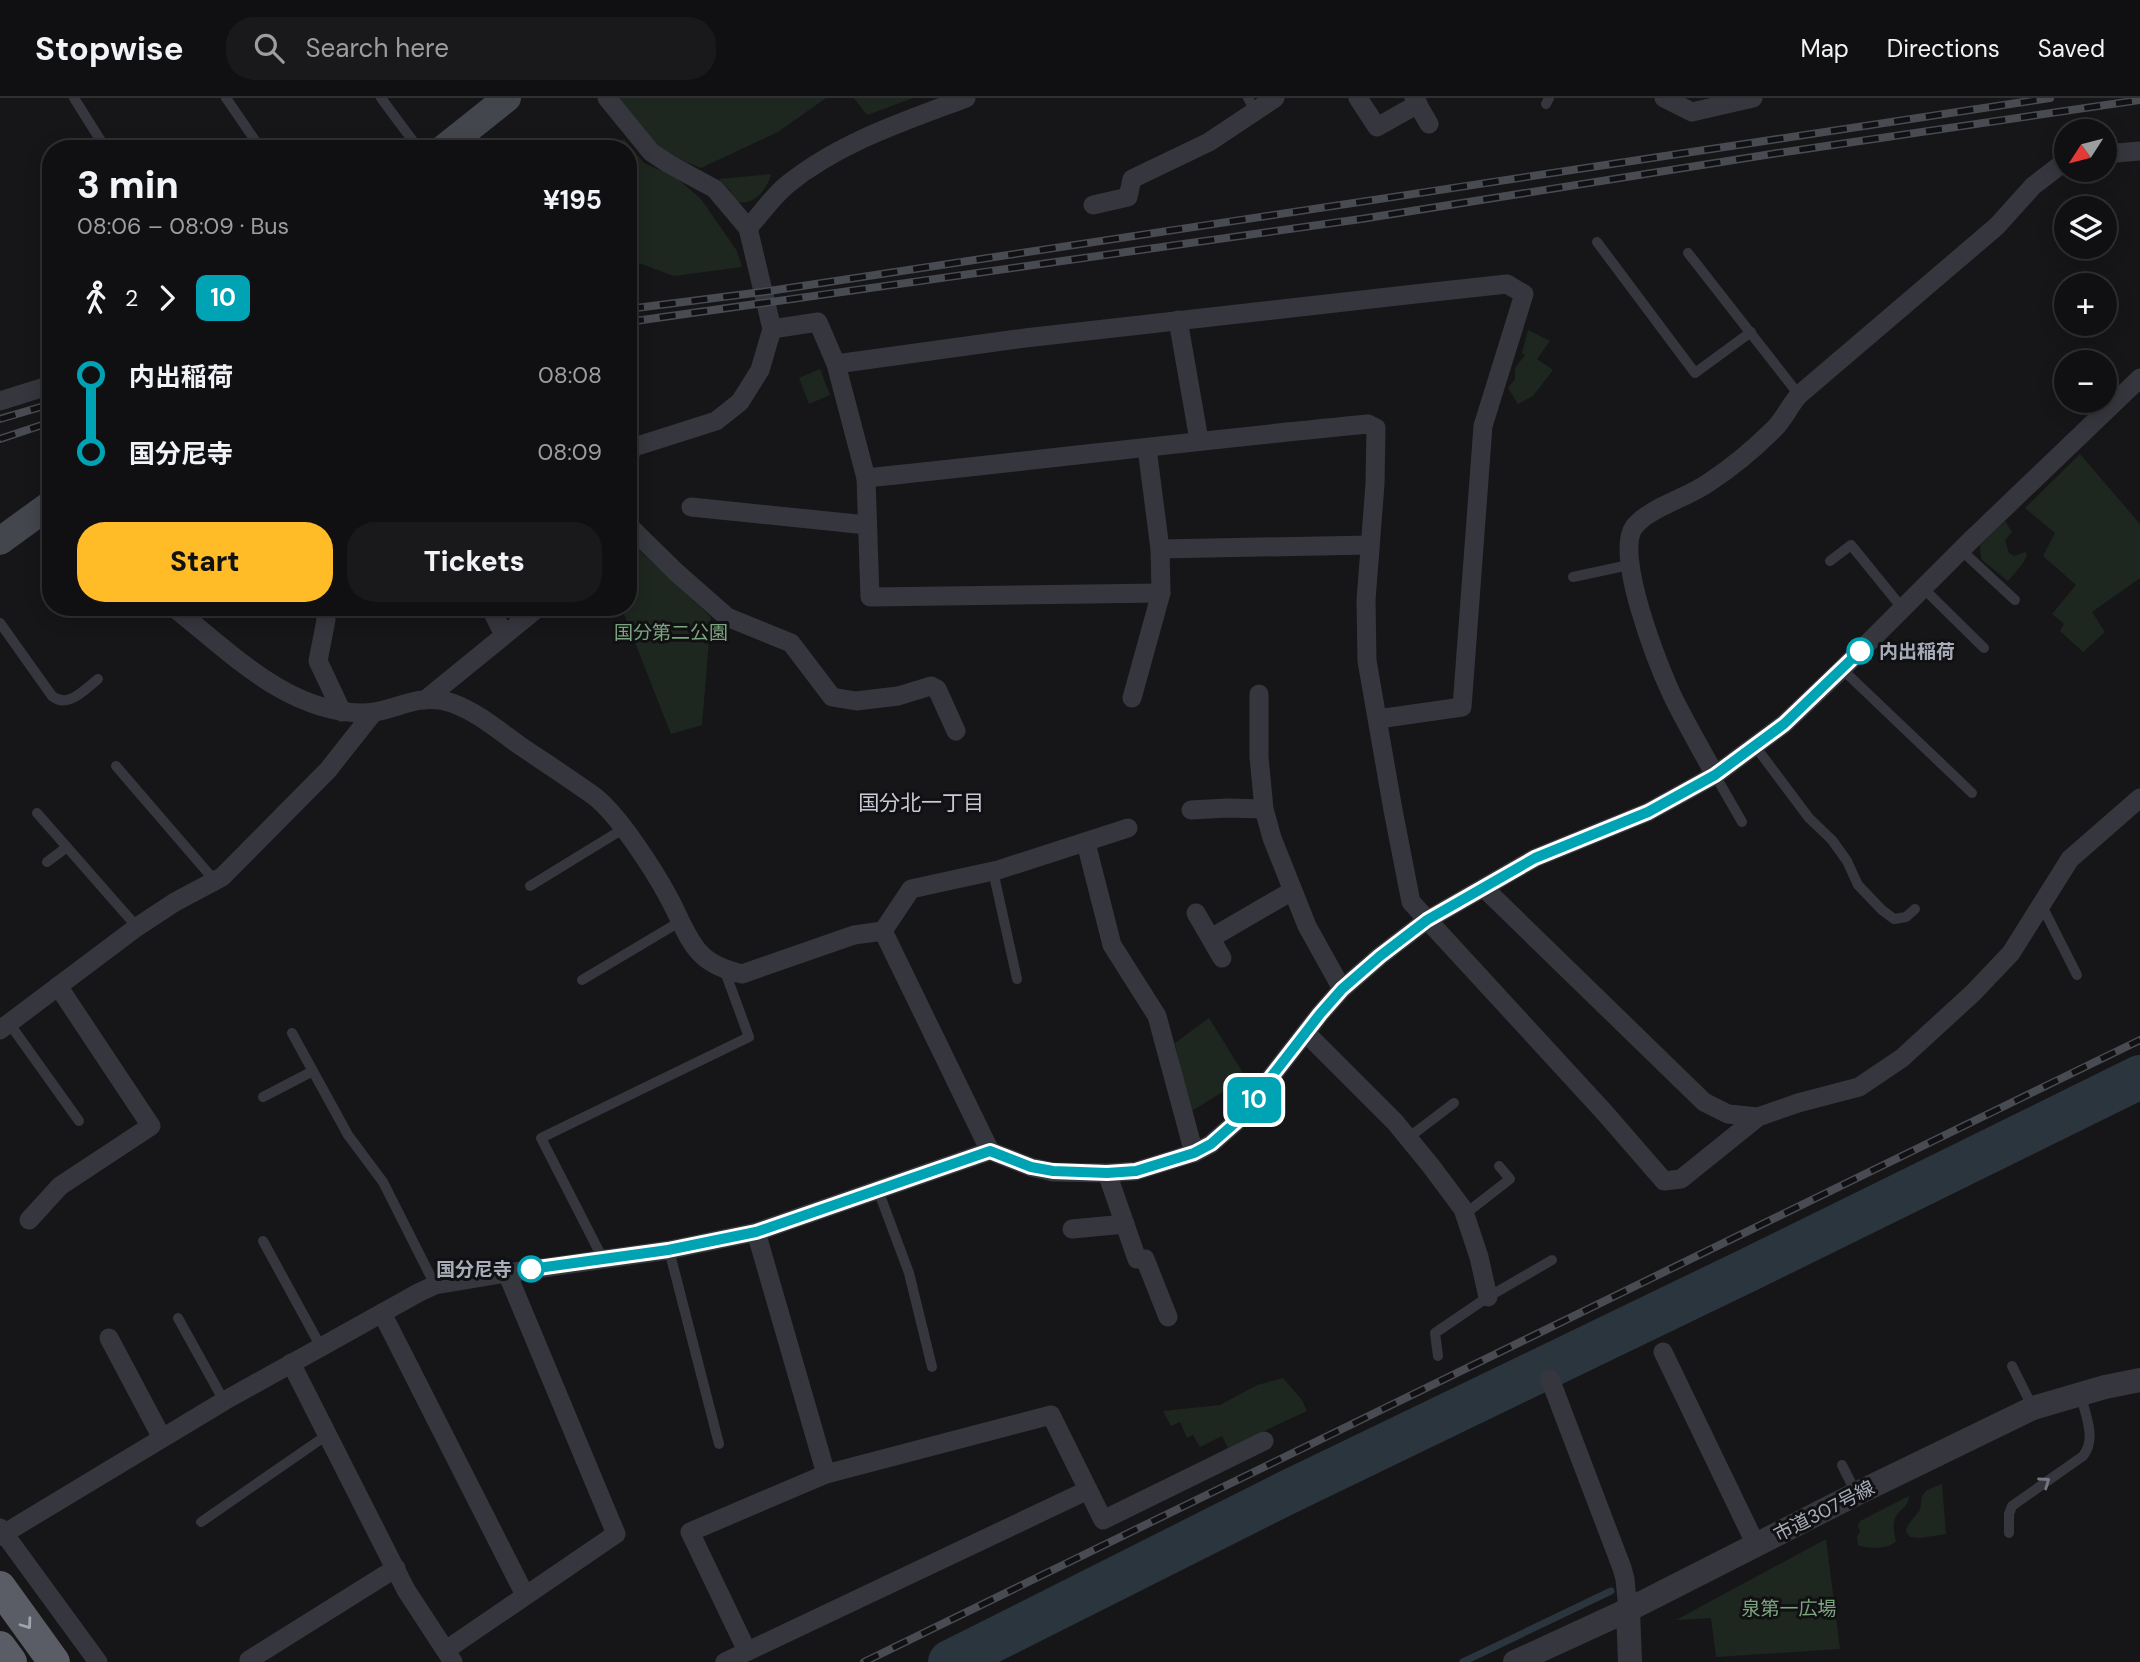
<!DOCTYPE html>
<meta charset="utf-8">
<style>
body{margin:0;font-family:"DM Sans","Noto Sans JP",sans-serif;background:#19191b;color:#f1f3f6;height:100vh;display:flex;flex-direction:column;font-size:26px;white-space:nowrap}
*{box-sizing:border-box;margin:0}
p{font-size:23px;color:#9c9d9f}
.icon{flex:none;width:38px;height:38px;fill:none;stroke:currentColor;stroke-width:2;stroke-linecap:round;stroke-linejoin:round}
.map{position:relative;flex:1;overflow:hidden}
.sheet{position:absolute;left:42px;top:42px;width:595px;height:476px;display:flex;flex-direction:column;background:#101012;border-radius:28px;box-shadow:0 4px 18px #0003,0 0 0 2px #303032}
.sheet>*{flex:none}
.badge{padding:0 14px;border-radius:10px;font-size:24px;line-height:46px}
.needle{width:46px;rotate:234deg}
.controls{position:absolute;left:2054px;top:21px;display:grid;gap:14px}
.controls a{display:grid;place-items:center;width:63px;height:63px;border-radius:50%;background:#101012;box-shadow:0 4px 18px #0003,0 0 0 2px #303032;font-size:35px}
.map>.badge{position:absolute;translate:-50% -50%;box-shadow:0 0 0 4px #fff}
.legs{display:flex;align-items:center;gap:10px;height:77px;padding:0 35px;font-size:23px}
.legs p{margin-inline-start:auto}
.head{display:flex;align-items:center;justify-content:space-between;height:119px;padding:0 35px}
h1{font-size:38px;font-weight:800;line-height:52px}
.button{display:flex;gap:14px;margin-top:auto;padding:14px 35px}
.button a{flex:1;height:80px;border-radius:28px;background:#ffbc27;color:#111;font-size:28px;font-weight:800;line-height:80px;text-align:center}
.button a+a{background:#19191b;color:#f1f3f6}
ul{padding:0 35px;list-style:none}
li{display:flex;align-items:center;gap:24px;height:77px;font-size:26px}
li i{display:grid;place-items:center;width:10px;height:100%;margin:0 9px;background:currentColor}
li i::after{content:'';width:18px;height:18px;margin:-9px;border:5px solid;border-radius:50%;background:#101012}
li p{margin-inline-start:auto}
li:first-child i{background:linear-gradient(#0000 50%,currentColor 0)}
li:last-child i{background:linear-gradient(currentColor 50%,#0000 0)}
header{display:flex;align-items:center;gap:42px;box-sizing:border-box;height:98px;padding:0 35px;background:#101012;border-bottom:2px solid #303032}
header strong{font-size:33px}
nav{display:flex;gap:38px;margin-inline-start:auto;font-size:24px}
.search{width:490px;height:63px;background:#19191b;display:flex;align-items:center;gap:18px;box-sizing:border-box;padding:0 24px;border-radius:28px;color:#9c9d9f;font-size:26px}
.map>svg:first-child{display:block}
.green{fill:#1d271f}
.lines{fill:none;stroke-linecap:round;stroke-linejoin:round}
.stream{stroke:#2b353d;stroke-width:7}
.river{stroke:#2b353d;stroke-width:44}
.service{stroke:#36373e;stroke-width:10}
.minor{stroke:#36373e;stroke-width:19}
.tertiary{stroke:#36373e;stroke-width:24}
.secondary{stroke:#44464e;stroke-width:28}
.trunk{stroke:#5a5c66;stroke-width:32}
.rail-casing{stroke:#494b53;stroke-width:8}
.rail{stroke:#111113;stroke-width:5;stroke-dasharray:16;stroke-linecap:butt}
.oneway{stroke:#747782}
.oneway2{stroke:#9fa4b1}
.line-1-casing{stroke:#fff;stroke-width:16}
.line-1{stroke:#00a3b4;stroke-width:10}
.stop-1-dot{fill:#fff;stroke:#00a3b4;stroke-width:3.5}
.labels{text-anchor:middle;dominant-baseline:central;stroke-width:6;stroke-linejoin:round;paint-order:stroke}
.park-label{font-size:19px;fill:#7ca680;stroke:#111113}
.stop-label{font-size:19px;font-weight:bold;fill:#a7acb9;stroke:#111113;text-anchor:start}
.street-label{font-size:19px;fill:#a7acb9;stroke:#111113}
.neighbourhood-label{font-size:21px;fill:#c8cbd5;stroke:#111113}
</style>
<header>
<strong>Stopwise</strong>
<div class="search"><svg class="icon" aria-label="search" viewBox="0 0 24 24"><circle cx="10" cy="10" r="6"/><path d="M15 15l6 6"/></svg>Search here</div>
<nav><a>Map</a><a>Directions</a><a>Saved</a></nav>
</header>
<div class="map">
<svg width="2140" height="1564" viewBox="0 0 2140 1564">
<rect width="100%" height="100%" fill="#161618"/>
<g class="green">
<path d="M619 0H826L778 34 701 70 671 58 654 47Z"/>
<path d="M854 0H913L867 17Z"/>
<path d="M624 41 644 65 675 79 701 101 737 153 742 169 674 178 628 161V51H610Z"/>
<path d="M771 76C768 90 753 109 737 104L729 91 719 81Z"/>
<path d="M1528 232 1550 243 1537 261 1553 272 1533 298 1518 306 1508 290 1515 281V270L1525 257 1522 255Z"/>
<path d="M820 271 830 297 809 306 799 280Z"/>
<path d="M2080 356 2140 426V480L2092 514 2105 534 2083 554 2060 533 2064 526 2052 516 2076 487 2043 458 2055 435 2025 410Z"/>
<path d="M2005 423 2012 434 2005 442 2009 455 2014 458 2025 454 2027 457 2023 465 2008 483 1981 461 1980 447Z"/>
<path d="M628 442 711 519 702 627 671 636 621 509H628Z"/>
<path d="M1209 920 1245 978 1234 987 1190 1014 1175 945Z"/>
<path d="M1283 1280 1302 1302 1307 1313 1228 1350 1222 1338 1200 1349 1193 1337 1187 1340 1180 1324 1171 1328 1163 1313 1220 1307 1257 1287Z"/>
<path d="M1942 1386 1946 1436 1920 1440 1910 1439 1906 1433 1908 1427 1920 1412 1922 1398 1927 1392Z"/>
<path d="M1909 1398C1908 1409 1901 1410 1896 1418 1892 1425 1894 1436 1896 1443 1888 1452 1869 1451 1858 1447L1857 1439 1860 1433 1858 1428 1860 1423Z"/>
<path d="M1826 1441 1840 1551 1716 1559 1711 1520 1676 1522Z"/>
</g>
<g class="lines">
<path class="stream" d="M1463 1564 1611 1493"/>
<path class="river" d="M950 1564 1284 1396 1748 1172 2140 979"/>
<g class="service">
<path d="M74 0 106 51"/>
<path d="M226 0 261 51"/>
<path d="M381 0 419 51"/>
<path d="M1248 0 1255 13"/>
<path d="M1546 6 1549 0"/>
<path d="M1597 144 1695 275 1751 234"/>
<path d="M1688 155 1799 297"/>
<path d="M1961 452 2015 502"/>
<path d="M1830 463 1851 447 1903 511"/>
<path d="M1573 479 1629 467"/>
<path d="M1923 490 1984 550"/>
<path d="M0 525 52 598C68 611 84 592 98 581"/>
<path d="M1842 571 1972 695"/>
<path d="M1755 648 1809 720 1832 742 1847 763 1858 787 1882 812 1894 821 1906 819 1915 811"/>
<path d="M116 668 215 783"/>
<path d="M1715 677 1742 724"/>
<path d="M37 715 137 829"/>
<path d="M47 764 67 749"/>
<path d="M993 773 1017 881"/>
<path d="M530 788 623 731"/>
<path d="M2041 806 2077 877"/>
<path d="M582 882 681 823"/>
<path d="M9 925 79 1023"/>
<path d="M292 935 348 1037 383 1084 435 1187"/>
<path d="M263 999 313 973"/>
<path d="M1408 1040 1454 1005"/>
<path d="M878 1092 909 1175 932 1269"/>
<path d="M1465 1116 1510 1081 1499 1068"/>
<path d="M263 1143 321 1249"/>
<path d="M669 1152 719 1346"/>
<path d="M603 1161 541 1040 749 939 724 871"/>
<path d="M178 1220 224 1303"/>
<path d="M1438 1258 1435 1235 1488 1199 1552 1162"/>
<path d="M2012 1268 2033 1310"/>
<path d="M1842 1367 1856 1395"/>
<path d="M201 1424 327 1337"/>
<path d="M2009 1435V1416L2012 1408 2083 1358C2097 1341 2085 1316 2081 1298"/>
</g>
<g class="minor">
<path d="M607 0 651 54 669 66 715 91 748 130 772 231 760 272 740 304 716 323 631 350 628 370"/>
<path d="M1358 0 1377 29 1418 6"/>
<path d="M1414 0 1429 26"/>
<path d="M1664 0 1692 14 1753 0"/>
<path d="M2105 56 2140 53"/>
<path d="M1093 107 1128 99 1132 81 1209 44 1275 0"/>
<path d="M748 130C761 116 773 98 788 86 840 44 905 23 966 0"/>
<path d="M1178 222 1199 342"/>
<path d="M772 231 818 224 836 266 866 380 870 499 1161 495"/>
<path d="M836 266 1025 240 1415 196 1507 186 1524 196 1483 328 1462 609 1378 621"/>
<path d="M0 303 51 287"/>
<path d="M866 380C1033 363 1200 342 1368 326L1376 330 1375 386 1366 502 1367 563 1393 712 1411 804 1605 1015 1664 1083 1681 1081 1758 1019 1798 1005 1859 989 1902 960 1973 895 2011 855 2070 761 2140 700"/>
<path d="M628 389V415"/>
<path d="M691 409 867 427"/>
<path d="M628 427 677 475 727 519 791 545 832 599 856 603 898 598 931 588 937 591 956 633"/>
<path d="M1160 451 1370 447"/>
<path d="M173 509C229 553 287 615 364 615 393 615 418 593 452 605 477 614 498 632 519 647 544 664 569 680 594 698 618 716 654 772 669 800 679 818 686 840 700 855 711 867 727 872 742 876L854 837 883 833 990 1053"/>
<path d="M324 509 326 522 318 563 342 614"/>
<path d="M490 509 504 537"/>
<path d="M1259 596V659L1264 711 1272 740 1307 828 1342 891"/>
<path d="M1132 600 1161 495 1160 451 1147 350"/>
<path d="M425 602 539 509"/>
<path d="M1715 677C1701 651 1685 624 1672 597 1658 567 1614 456 1634 429 1650 409 1687 400 1708 385 1731 370 1754 351 1774 331 1784 321 1790 307 1799 297L1997 128 2033 88 2059 68 2067 66"/>
<path d="M1191 712 1227 710 1264 711"/>
<path d="M1086 745 1112 847 1157 918 1194 1055"/>
<path d="M1484 790 1704 1004 1728 1016 1758 1019"/>
<path d="M1196 815 1222 860"/>
<path d="M883 833 911 791 998 772 1128 730"/>
<path d="M1211 840 1292 793"/>
<path d="M0 932 137 829 175 804 222 779 328 672 373 615"/>
<path d="M1306 935 1395 1024 1431 1068 1463 1111 1479 1159 1488 1199"/>
<path d="M1107 1075 1137 1161H1145L1168 1219"/>
<path d="M29 1122 60 1088 151 1028 58 888"/>
<path d="M1072 1131 1125 1126"/>
<path d="M756 1134 826 1376"/>
<path d="M382 1215 525 1497"/>
<path d="M109 1240 162 1340"/>
<path d="M1663 1254 1756 1447"/>
<path d="M291 1265 406 1492 453 1564"/>
<path d="M1550 1281 1622 1470 1625 1481 1628 1512"/>
<path d="M0 1430 98 1564"/>
<path d="M0 1438 224 1303 418 1195 435 1187 507 1175 669 1152 756 1134 990 1053 1031 1069 1053 1074 1107 1075 1136 1073 1194 1055 1211 1046 1236 1024 1320 916 1342 891 1380 858 1427 822 1535 760 1648 714 1715 677 1784 626 1842 571 1969 444 2140 280"/>
<path d="M446 1552 616 1436 507 1175"/>
<path d="M747 1553 690 1434 826 1376 1051 1317 1103 1422 1264 1343"/>
<path d="M249 1562 396 1470"/>
<path d="M725 1564 1088 1392"/>
</g>
<g class="tertiary">
<path d="M1628 1512 1630 1564"/>
<path d="M1515 1564 1628 1512 1856 1396 2033 1310 2105 1289 2140 1282"/>
</g>
<g class="secondary">
<path d="M443 51 507 0"/>
<path d="M0 443 51 406"/>
</g>
<g class="trunk">
<path d="M0 1489 54 1564"/>
<path d="M0 1549 11 1564"/>
</g>
<g class="rail-casing">
<g id="rail">
<path d="M628 211 762 194 2050 0"/>
<path d="M628 224 1361 121 1778 55 2140 2"/>
<path d="M0 321 51 306"/>
<path d="M0 341 51 324"/>
<path d="M864 1564 2140 942"/>
</g>
</g>
<use href="#rail" class="rail"/>
</g>
<defs><path id="oneway-chevron" d="M-2-3.5L2.5 0L-2 3.5" fill="none" stroke-width="1.6" stroke-linecap="round" stroke-linejoin="round" transform="scale(1.75)"/></defs>
<use class="oneway" href="#oneway-chevron" transform="translate(2045 1384) rotate(-35)"/>
<use class="oneway2" href="#oneway-chevron" transform="translate(27 1526) rotate(54)"/>
<g class="lines">
<g class="line-1-casing">
<path id="line-1" d="M531 1171 668 1152 756 1134 990 1053 1031 1069 1053 1073 1107 1075 1136 1073 1194 1055 1211 1046 1236 1024 1320 916 1342 891 1380 858 1427 822 1535 760 1648 714 1715 677 1784 626 1860 553"/>
</g>
<use href="#line-1" class="line-1"/>
</g>
<g class="stop-1-dot">
<circle cx="1860" cy="553" r="12"/>
<circle cx="531" cy="1171" r="12"/>
</g>
<g class="labels">
<g class="park-label">
<text x="671" y="534">国分第二公園</text>
<text x="1789" y="1510">泉第一広場</text>
</g>
<g class="stop-label">
<text x="1879" y="553">内出稲荷</text>
<text x="512" y="1171" text-anchor="end">国分尼寺</text>
</g>
<g class="street-label">
<text transform="translate(1824 1413) rotate(-27)">市道307号線</text>
</g>
<g class="neighbourhood-label">
<text x="921" y="705">国分北一丁目</text>
</g>
</g>
</svg>
<div class="controls">
<a><svg class="needle" viewBox="-14 -14 28 28"><path d="M0-13l5 13h-10z" fill="#e53935"/><path d="M0 13l5-13h-10z" fill="#9c9d9f"/></svg></a>
<a><svg class="icon" aria-label="layers" viewBox="0 0 24 24"><path d="M12 4l9 5-9 5-9-5zM3 14l9 5 9-5"/></svg></a>
<a>+</a>
<a>−</a>
</div>
<b class="badge" style="left:1254px;top:1002px;background:#00a3b4;color:#fff">10</b>
<section class="sheet">
<div class="head"><div><h1>3 min</h1><p>08:06 – 08:09 · Bus</p></div><b>¥195</b></div>
<div class="legs"><svg class="icon" aria-label="walk" viewBox="0 0 24 24"><circle cx="13" cy="4" r="2"/><path d="M13 8l-2 6 4 7M11 14l-3 7M7 12l3-4h3l4 4"/></svg>2<svg class="icon" aria-label="forward" viewBox="0 0 24 24"><path d="M9 5l7 7-7 7"/></svg><b class="badge" style="background:#00a3b4;color:#fff">10</b></div>
<ul>
<li><i style="color:#00a3b4"></i><b>内出稲荷</b><p>08:08</p></li>
<li><i style="color:#00a3b4"></i><b>国分尼寺</b><p>08:09</p></li>
</ul>
<div class="button"><a>Start</a><a>Tickets</a></div>
</section>
</div>
